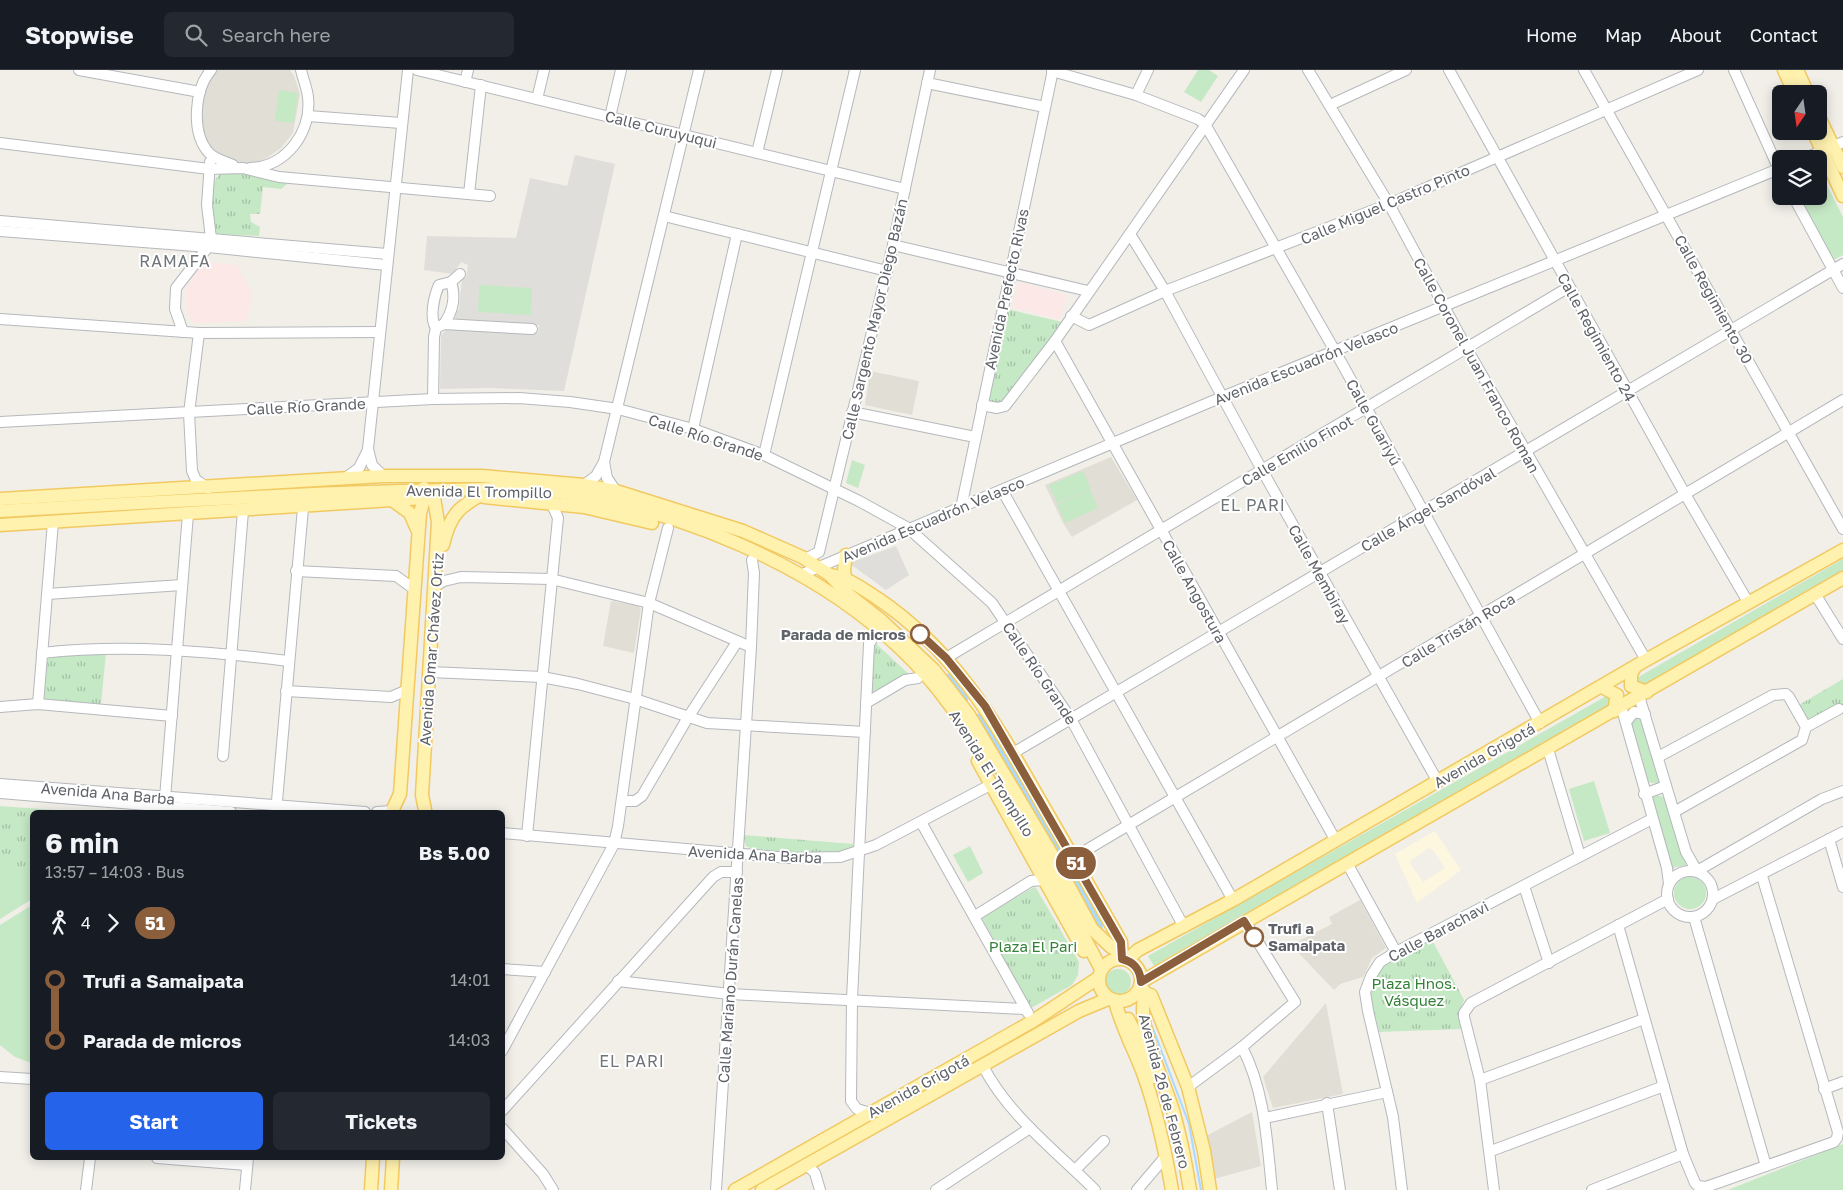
<!DOCTYPE html>
<meta charset="utf-8">
<style>
body{margin:0;font-family:"Golos Text",sans-serif;background:#242831;color:#f1f3f6;height:100vh;display:flex;flex-direction:column;font-size:19px;white-space:nowrap}
*{box-sizing:border-box;margin:0}
p{font-size:16px;color:#9ea1a6}
.icon{flex:none;width:28px;height:28px;fill:none;stroke:currentColor;stroke-width:2;stroke-linecap:round;stroke-linejoin:round}
.map{position:relative;flex:1;overflow:hidden}
.sheet{position:absolute;left:30px;top:740px;width:475px;height:350px;display:flex;flex-direction:column;background:#171b24;border-radius:8px;box-shadow:0 2px 12px #0003}
.sheet>*{flex:none}
.badge{padding:0 10px;border-radius:16px;font-size:18px;line-height:32px}
.needle{width:32px;rotate:193deg}
.controls{position:absolute;left:1772px;top:15px;display:grid;gap:10px}
.controls a{display:grid;place-items:center;width:55px;height:55px;border-radius:8px;background:#171b24;box-shadow:0 2px 12px #0003;font-size:25px}
.map>.badge{position:absolute;translate:-50% -50%;box-shadow:0 0 0 2px #fff}
.legs{display:flex;align-items:center;gap:8px;height:55px;padding:0 15px;font-size:16px}
.legs p{margin-inline-start:auto}
.overview{display:flex;align-items:center;justify-content:space-between;height:85px;padding:0 15px}
h1{font-size:28px;font-weight:700;line-height:38px}
.cta{display:flex;gap:10px;margin-top:auto;padding:10px 15px}
.cta a{flex:1;height:58px;border-radius:8px;background:#2563eb;color:#fff;font-size:20px;font-weight:700;line-height:58px;text-align:center}
.cta a+a{background:#242831;color:#f1f3f6}
ul{padding:0 15px;list-style:none}
li{display:flex;align-items:center;gap:18px;height:60px;font-size:19px}
li i{display:grid;place-items:center;width:8px;height:100%;margin:0 6px;background:currentColor}
li i::after{content:'';width:12px;height:12px;margin:-6px;border:4px solid;border-radius:50%;background:#171b24}
li p{margin-inline-start:auto}
li:first-child i{background:linear-gradient(#0000 50%,currentColor 0)}
li:last-child i{background:linear-gradient(currentColor 50%,#0000 0)}
header{display:flex;align-items:center;gap:30px;box-sizing:border-box;height:70px;padding:0 25px;background:#171b24;border-bottom:1px solid #363941}
header strong{font-size:24px}
nav{display:flex;gap:28px;margin-inline-start:auto;font-size:18px}
.search{width:350px;height:45px;background:#242831;display:flex;align-items:center;gap:12px;box-sizing:border-box;padding:0 18px;border-radius:8px;color:#9ea1a6;font-size:19px}
.map>svg:first-child{display:block}
.commercial{fill:#fef7e0;fill-rule:evenodd}
.industrial{fill:#e0deda}
.education{fill:#e1ded6}
.medical{fill:#fce8e6}
.green{fill:#c5e8c5}
.park{fill:url(#park-tufts)}
.lines{fill:none;stroke-linecap:round;stroke-linejoin:round}
.stream{stroke:#aadaff;stroke-width:2}
.canal{stroke:#aadaff;stroke-width:8}
.minor-casing{stroke:#b5b8bc;stroke-width:12}
.major-casing{stroke:#f2c960;stroke-width:15}
.minor{stroke:#fff;stroke-width:10}
.major{stroke:#fff2af;stroke-width:12}
.line-1-casing{stroke:#fff;stroke-width:11}
.line-1{stroke:#8b5e3c;stroke-width:8}
.stop-1-dot{fill:#fff;stroke:#8b5e3c;stroke-width:2.5}
.labels{text-anchor:middle;dominant-baseline:central;stroke-width:4;stroke-linejoin:round;paint-order:stroke}
.street-label{font-size:15px;fill:#5f6368;stroke:#fff}
.stop-label{font-size:15px;font-weight:bold;fill:#5f6368;stroke:#fff;text-anchor:end}
.park-label{font-size:15px;fill:#348238;stroke:#fff}
.neighbourhood-label{font-size:16px;letter-spacing:1px;fill:#70757a;stroke:#fff}
</style>
<header>
<strong>Stopwise</strong>
<div class="search"><svg class="icon" aria-label="search" viewBox="0 0 24 24"><circle cx="10" cy="10" r="6"/><path d="M15 15l6 6"/></svg>Search here</div>
<nav><a>Home</a><a>Map</a><a>About</a><a>Contact</a></nav>
</header>
<div class="map">
<svg width="1843" height="1120" viewBox="0 0 1843 1120">
<defs>
<pattern id="park-tufts" width="24" height="20" patternUnits="userSpaceOnUse" patternTransform="scale(1.25)"><rect width="24" height="20" fill="#c5e8c5"/><path d="M3 7l-1-3M5 7V3M7 7l1-3M15 17l-1-3M17 17v-4M19 17l1-3" fill="none" stroke="#a3c0a4"/></pattern>
</defs>
<rect width="100%" height="100%" fill="#f1efe8"/>
<path class="commercial" d="M1435 761 1461 800 1417 833 1395 784ZM1429 778 1433 780 1445 798 1423 812 1409 792Z"/>
<g class="industrial">
<path d="M575 85 615 94 564 321 489 318 440 319 441 265 448 258 538 263 539 255 455 250 456 242 459 239 462 208H466L468 195 461 192 453 204 424 200 427 166 516 168 530 108 567 116Z"/>
<path d="M896 476 909 505 886 520 849 493Z"/>
</g>
<g class="education">
<path d="M216 0H290L294 6 300 24 293 63 281 78 265 89 250 94 228 90 216 85 205 74 199 46 209 9Z"/>
<path d="M870 301 919 311 912 345 865 335Z"/>
<path d="M1111 387 1137 430 1072 467 1063 453 1045 415Z"/>
<path d="M611 531 638 536 641 539 634 583 603 576Z"/>
<path d="M1360 830 1386 878 1372 888 1363 907 1340 914 1334 920 1291 875 1332 854 1329 847Z"/>
<path d="M1326 933 1343 1024 1273 1038 1263 1007Z"/>
<path d="M1252 1042 1261 1096 1214 1109 1206 1066Z"/>
</g>
<g class="medical">
<path d="M206 192 238 195 252 225 246 251 195 253 190 250 186 237V220L199 195Z"/>
<path d="M1019 212 1067 225 1060 250 1012 237Z"/>
</g>
<g class="green">
<path d="M1198 0H1209L1218 6 1201 32 1184 22Z"/>
<path d="M279 20 298 23 294 53 275 51Z"/>
<path d="M1819 99 1843 147V185L1833 190 1798 126H1819Z"/>
<path d="M479 215 532 218 531 245 478 242Z"/>
<path d="M852 390 865 395 858 418 846 413Z"/>
<path d="M1083 401 1091 419 1057 433 1049 415Z"/>
<path d="M1090 420 1098 438 1065 453 1057 434Z"/>
<path d="M1843 489V501L1640 617 1635 609Z"/>
<path d="M1610 624 1612 633 1154 896 1148 886Z"/>
<path d="M1641 645 1660 711 1657 714 1648 712 1630 656V649Z"/>
<path d="M1594 711 1610 763 1584 771 1569 719Z"/>
<path d="M1656 725 1663 727 1666 730 1686 795 1675 797 1672 800 1652 729Z"/>
<path d="M970 776 983 803 968 812 953 785Z"/>
<path d="M32 792V829L0 849V796Z"/>
<circle cx="1690" cy="823" r="16"/>
<path d="M32 835V993L15 987 0 975V855Z"/>
<circle cx="1118" cy="912" r="13"/>
<path d="M1843 1074V1120H1728Z"/>
</g>
<g class="park">
<path d="M229 100 293 111V114H287L281 119 263 117 260 144H250L251 152 260 157 259 166 215 164C211 142 201 109 229 100Z"/>
<path d="M1007 239 1062 252 1002 334 988 332Z"/>
<path d="M874 572 910 605 872 625Z"/>
<path d="M106 582 101 634 50 631 45 629 43 624 48 586Z"/>
<path d="M1843 609V639L1809 652 1799 635Z"/>
<path d="M0 736 83 742H32V798L0 796Z"/>
<path d="M743 765 853 774V777L852 780C821 789 786 782 755 780L746 776Z"/>
<path d="M1034 817 1036 818 1079 892 1078 905 1072 915 1031 938 982 848Z"/>
<path d="M1431 868 1464 930 1458 944 1462 959 1379 962C1377 951 1372 939 1371 928 1369 894 1407 882 1431 868Z"/>
</g>
<g class="lines">
<path class="stream" d="M1152 956 1189 1054 1201 1120"/>
<g class="canal">
<path d="M948 608 964 629"/>
<path d="M978 648 1034 737 1099 856"/>
</g>
<g class="minor-casing">
<g id="minor">
<path d="M79 0 200 22"/>
<path d="M211 0C194 20 191 63 209 83 215 89 226 92 233 95"/>
<path d="M417 0 905 119"/>
<path d="M1308 0 1389 134 1467 279 1646 590"/>
<path d="M1449 0 1685 424 1748 532"/>
<path d="M1584 0 1843 459"/>
<path d="M1734 0 1781 104"/>
<path d="M1052 1 1136 25 1198 49 1205 54 1335 281 1540 653"/>
<path d="M465 12 468 0"/>
<path d="M927 13 1045 37"/>
<path d="M1136 25 1148 0"/>
<path d="M537 29 544 0"/>
<path d="M1330 35 1406 0"/>
<path d="M308 46 401 53"/>
<path d="M610 47 621 0"/>
<path d="M0 73 209 99 243 98 279 107 490 126"/>
<path d="M757 83 777 0"/>
<path d="M1803 89 1843 72"/>
<path d="M250 98C287 97 312 61 308 27 307 18 303 9 301 0"/>
<path d="M469 124 481 15"/>
<path d="M1793 126 1843 218"/>
<path d="M664 146 887 201"/>
<path d="M0 151 387 184"/>
<path d="M0 161 208 177 386 195"/>
<path d="M1130 164 1165 221 1262 400 1438 712"/>
<path d="M893 175 1088 221"/>
<path d="M1071 246 1089 255 1165 221 1389 134 1698 0"/>
<path d="M0 249 199 263 379 262"/>
<path d="M444 254C453 241 456 227 451 212L460 204"/>
<path d="M436 258C429 248 434 226 439 215L451 212"/>
<path d="M183 262 175 239 176 218 208 177 211 168 207 135 210 92"/>
<path d="M199 263 189 343 192 401 196 410 208 418"/>
<path d="M1055 271 1336 771"/>
<path d="M433 329 434 267 436 258 444 254 532 259"/>
<path d="M982 335 997 338 1005 336 1055 271 1244 0"/>
<path d="M852 342 975 367"/>
<path d="M0 352 433 329 519 328 570 332 618 339 693 359 764 385 859 431 908 458 992 533 1071 649 1184 857"/>
<path d="M693 359 737 164"/>
<path d="M764 385 855 0"/>
<path d="M604 392 607 408 616 421"/>
<path d="M383 406 372 395 368 379 408 0"/>
<path d="M344 409 359 398 368 380"/>
<path d="M584 415 596 406 604 392 699 0"/>
<path d="M1002 420 1233 830"/>
<path d="M961 438 1053 0"/>
<path d="M805 489 819 482 893 175 930 0"/>
<path d="M296 501 396 506 414 519"/>
<path d="M800 505 1222 327 1781 98"/>
<path d="M435 516 444 511 461 507 551 509 649 533 751 577"/>
<path d="M47 524 182 515"/>
<path d="M1815 524 1843 569"/>
<path d="M42 583C125 574 206 581 288 591"/>
<path d="M946 588 1569 217"/>
<path d="M430 602 542 607 578 614 635 629 707 653 865 662"/>
<path d="M286 621 391 627 407 620"/>
<path d="M1639 626 1686 782 1697 801"/>
<path d="M866 633 905 610 918 608"/>
<path d="M38 634 53 452"/>
<path d="M1621 636 1667 798 1669 814"/>
<path d="M0 637 38 634 172 646"/>
<path d="M1626 652 1634 642 1645 644"/>
<path d="M1806 657 1839 639"/>
<path d="M1548 679 1580 786"/>
<path d="M1013 683 1843 194"/>
<path d="M223 686 243 441"/>
<path d="M1658 687 1773 625 1786 624 1789 627 1806 657 1802 670 1674 742"/>
<path d="M0 714 365 742"/>
<path d="M0 723 231 742"/>
<path d="M1644 724 1666 716"/>
<path d="M165 728 188 444"/>
<path d="M622 731H635L642 726 687 649 737 572"/>
<path d="M276 742 303 438"/>
<path d="M377 742 392 741"/>
<path d="M921 752 1028 943"/>
<path d="M502 763 789 788 840 787 876 775 992 714"/>
<path d="M527 766 558 448 551 432"/>
<path d="M1829 769 1843 817"/>
<path d="M1073 788 1843 330"/>
<path d="M1347 793 1396 882"/>
<circle cx="1690" cy="824" r="23"/>
<path d="M1697 801 1822 729 1843 721"/>
<path d="M1524 816 1549 893"/>
<path d="M1713 829 1843 762"/>
<path d="M975 846 1031 811 1044 810"/>
<path d="M1694 847 1766 1096"/>
<path d="M1618 855 1683 1084 1695 1113 1698 1116 1706 1117 1834 1072 1837 1068 1838 1062 1762 806"/>
<path d="M502 899 545 902"/>
<path d="M618 911 729 924 1024 939"/>
<path d="M1242 977C1265 1021 1267 1071 1272 1120"/>
<path d="M502 981 614 774 618 756 649 533 668 458"/>
<path d="M983 996C1008 1045 1056 1081 1095 1120"/>
<path d="M0 1007 32 1009"/>
<path d="M1480 1010 1644 949"/>
<path d="M1188 1017 1242 977 1295 932 1245 851"/>
<path d="M1824 1019 1843 1012"/>
<path d="M1327 1033 1340 1120"/>
<path d="M502 1041 713 807 721 802H737"/>
<path d="M870 1043 857 1039 851 1031 852 929 869 574 874 566"/>
<path d="M1265 1048 1387 1022"/>
<path d="M502 1058 543 1104 553 1120"/>
<path d="M1491 1081 1664 1016"/>
<path d="M157 1088 247 1095"/>
<path d="M806 1094 815 1103 820 1120"/>
<path d="M1075 1100 1104 1071"/>
<path d="M86 1120 90 1088"/>
<path d="M245 1120 248 1088"/>
<path d="M716 1120 751 577 754 503 752 490"/>
<path d="M936 1120 1030 1058"/>
<path d="M1137 1120 1166 1086"/>
<path d="M1402 1120 1393 1047 1368 941 1365 922 1371 906 1380 892 1396 882 1652 749"/>
<path d="M1494 1120 1480 1010 1464 947V943L1471 933 1668 829"/>
<path d="M1592 1120 1683 1084"/>
</g>
</g>
<g class="major-casing">
<g id="major">
<path d="M1784 0 1795 24"/>
<path d="M1797 0 1808 24"/>
<path d="M1819 47 1843 97"/>
<path d="M1813 61 1843 126"/>
<path d="M424 418 434 428 438 452 422 725 425 740"/>
<path d="M484 427 584 437 652 453"/>
<path d="M0 429 383 406H482L584 415 616 421 743 461 802 487 830 505 849 525 882 551 934 600 969 645 1051 783 1092 859 1111 877 1122 883"/>
<path d="M392 430 410 443 417 459"/>
<path d="M0 441C98 435 197 430 295 425 346 422 397 421 449 420 485 419 522 417 558 422 677 439 815 495 902 580 938 614 965 655 991 697"/>
<path d="M0 455 424 428"/>
<path d="M443 475C450 443 460 436 488 421"/>
<path d="M830 505C849 508 861 518 877 528 954 580 993 648 1038 727 1066 775 1093 823 1121 872L1122 888"/>
<path d="M845 508 844 500 846 485"/>
<path d="M1635 597 1631 604V616L1647 622"/>
<path d="M1602 617 1617 625 1614 641"/>
<path d="M978 691 1084 881"/>
<path d="M393 739 400 724 420 443 426 423"/>
<path d="M1026 758 1101 899"/>
<circle cx="1120" cy="910" r="21"/>
<path d="M1127 890 1138 880 1233 830 1646 590 1843 480"/>
<path d="M1141 912 1843 508"/>
<path d="M1141 916 1145 923 1151 925 1188 1017 1204 1081 1210 1120"/>
<path d="M1145 923C1135 957 1165 1010 1174 1044 1181 1069 1186 1095 1190 1120"/>
<path d="M1115 931C1121 956 1134 979 1143 1003 1157 1041 1165 1080 1172 1120"/>
<path d="M1128 949 1141 974 1153 1007"/>
<path d="M371 1120 373 1088"/>
<path d="M391 1120 393 1088"/>
<path d="M735 1120 1033 951 1098 908"/>
<path d="M762 1120 1079 941 1108 929"/>
</g>
</g>
<use href="#minor" class="minor"/>
<use href="#major" class="major"/>
</g>
<g class="lines">
<g class="line-1-casing">
<path id="line-1" d="M920 564 946 588 985 636 1121 872 1122 889C1134 892 1140 899 1141 912L1244 851 1254 867"/>
</g>
<use href="#line-1" class="line-1"/>
</g>
<g class="stop-1-dot">
<circle cx="920" cy="564" r="9"/>
<circle cx="1254" cy="867" r="9"/>
</g>
<g class="labels">
<g class="street-label">
<text transform="translate(661 59) rotate(14)">Calle Curuyuqui</text>
<text transform="translate(1385 134) rotate(-23)">Calle Miguel Castro Pinto</text>
<text transform="translate(1006 219) rotate(-78)">Avenida Prefecto Rivas</text>
<text transform="translate(1714 229) rotate(61)">Calle Regimiento 30</text>
<text transform="translate(874 249) rotate(-77)">Calle Sargento Mayor Diego Bazán</text>
<text transform="translate(1597 267) rotate(61)">Calle Regimiento 24</text>
<text transform="translate(1306 293) rotate(-22)">Avenida Escuadrón Velasco</text>
<text transform="translate(1477 295) rotate(61)">Calle Coronel Juan Franco Roman</text>
<text transform="translate(306 336) rotate(-3)">Calle Río Grande</text>
<text transform="translate(1374 352) rotate(61)">Calle Guariyú</text>
<text transform="translate(706 367) rotate(18)">Calle Río Grande</text>
<text transform="translate(1297 380) rotate(-30)">Calle Emilio Finot</text>
<text transform="translate(479 421) rotate(1)">Avenida El Trompillo</text>
<text transform="translate(1428 439) rotate(-30)">Calle Ángel Sandóval</text>
<text transform="translate(933 449) rotate(-23)">Avenida Escuadrón Velasco</text>
<text transform="translate(1320 504) rotate(61)">Calle Membiray</text>
<text transform="translate(1195 521) rotate(61)">Calle Angostura</text>
<text transform="translate(1458 560) rotate(-31)">Calle Tristán Roca</text>
<text transform="translate(431 579) rotate(-86)">Avenida Omar Chávez Ortiz</text>
<text transform="translate(1040 603) rotate(56)">Calle Río Grande</text>
<text transform="translate(1484 685) rotate(-30)">Avenida Grigotá</text>
<text transform="translate(992 703) rotate(58)">Avenida El Trompillo</text>
<text transform="translate(108 723) rotate(5)">Avenida Ana Barba</text>
<text transform="translate(755 784) rotate(3)">Avenida Ana Barba</text>
<text transform="translate(1438 861) rotate(-28)">Calle Barachavi</text>
<text transform="translate(730 910) rotate(-86)">Calle Mariano Durán Canelas</text>
<text transform="translate(918 1016) rotate(-29)">Avenida Grigotá</text>
<text transform="translate(1165 1021) rotate(75)">Avenida 26 de Febrero</text>
</g>
<g class="stop-label">
<text x="906" y="564">Parada de micros</text>
<text x="1268" y="858" text-anchor="start">Trufi a<tspan x="1268" dy="17">Samaipata</tspan></text>
</g>
<g class="park-label">
<text x="1033" y="876">Plaza El Pari</text>
<text x="1414" y="913">Plaza Hnos.<tspan x="1414" dy="17">Vásquez</tspan></text>
</g>
<g class="neighbourhood-label">
<text x="175" y="191">RAMAFA</text>
<text x="1253" y="435">EL PARI</text>
<text x="632" y="991">EL PARI</text>
</g>
</g>
</svg>
<div class="controls">
<a><svg class="needle" viewBox="-14 -14 28 28"><path d="M0-13l5 13h-10z" fill="#e53935"/><path d="M0 13l5-13h-10z" fill="#9ea1a6"/></svg></a>
<a><svg class="icon" aria-label="layers" viewBox="0 0 24 24"><path d="M12 4l9 5-9 5-9-5zM3 14l9 5 9-5"/></svg></a>
</div>
<b class="badge" style="left:1076px;top:793px;background:#8b5e3c;color:#fff">51</b>
<section class="sheet">
<div class="overview"><div><h1>6 min</h1><p>13:57 – 14:03 · Bus</p></div><b>Bs 5.00</b></div>
<div class="legs"><svg class="icon" aria-label="walk" viewBox="0 0 24 24"><circle cx="13" cy="4" r="2"/><path d="M13 8l-2 6 4 7M11 14l-3 7M7 12l3-4h3l4 4"/></svg>4<svg class="icon" aria-label="forward" viewBox="0 0 24 24"><path d="M9 5l7 7-7 7"/></svg><b class="badge" style="background:#8b5e3c;color:#fff">51</b></div>
<ul>
<li><i style="color:#8b5e3c"></i><b>Trufi a Samaipata</b><p>14:01</p></li>
<li><i style="color:#8b5e3c"></i><b>Parada de micros</b><p>14:03</p></li>
</ul>
<div class="cta"><a>Start</a><a>Tickets</a></div>
</section>
</div>
